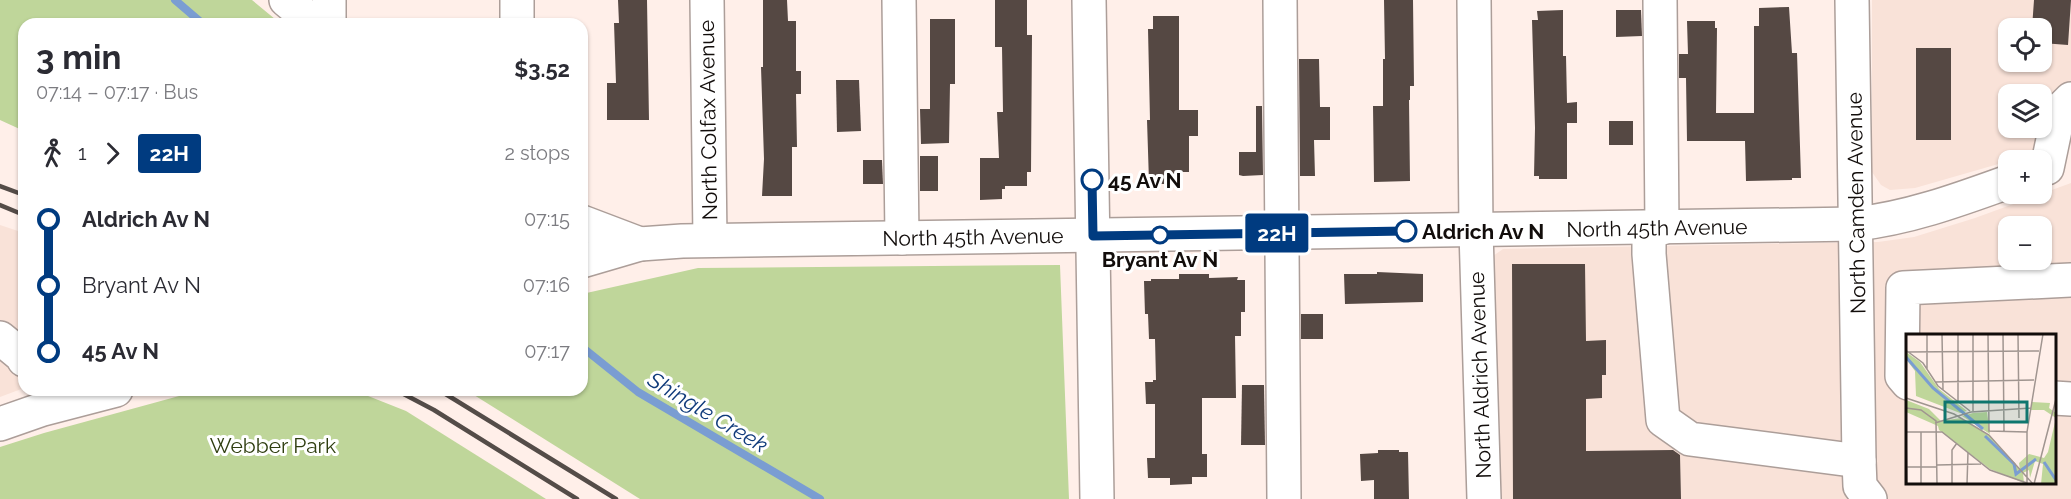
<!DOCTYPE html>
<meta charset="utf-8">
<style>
body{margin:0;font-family:Raleway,sans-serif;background:#f7f7f7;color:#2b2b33;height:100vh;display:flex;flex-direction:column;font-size:22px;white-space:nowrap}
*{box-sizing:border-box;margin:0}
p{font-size:20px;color:#7c7c81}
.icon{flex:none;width:33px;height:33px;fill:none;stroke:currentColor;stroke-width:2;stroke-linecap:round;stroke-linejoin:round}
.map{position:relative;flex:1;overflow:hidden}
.side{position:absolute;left:18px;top:18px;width:570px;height:378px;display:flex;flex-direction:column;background:#fff;border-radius:18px;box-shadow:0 2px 4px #0004}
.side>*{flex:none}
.badge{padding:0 12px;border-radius:4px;font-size:21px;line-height:39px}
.tools{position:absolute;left:1998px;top:18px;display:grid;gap:12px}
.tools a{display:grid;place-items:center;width:54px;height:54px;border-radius:12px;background:#fff;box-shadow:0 2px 4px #0004;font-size:30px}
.map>.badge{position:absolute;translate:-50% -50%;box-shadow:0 0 0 3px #fff}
.legs{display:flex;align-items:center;gap:9px;height:66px;padding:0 18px;font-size:20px}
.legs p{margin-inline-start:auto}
.summary{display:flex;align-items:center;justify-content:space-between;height:102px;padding:0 18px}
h1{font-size:33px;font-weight:700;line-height:45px}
ul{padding:0 18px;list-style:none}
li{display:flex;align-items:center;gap:21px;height:66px;font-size:22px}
li i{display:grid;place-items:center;width:9px;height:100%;margin:0 8px;background:currentColor}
li i::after{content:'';width:15px;height:15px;margin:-8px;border:4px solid;border-radius:50%;background:#fff}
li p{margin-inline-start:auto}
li:first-child i{background:linear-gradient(#0000 50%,currentColor 0)}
li:last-child i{background:linear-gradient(currentColor 50%,#0000 0)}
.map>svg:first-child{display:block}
.built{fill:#f9e2d8;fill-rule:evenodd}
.green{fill:#bfd69a}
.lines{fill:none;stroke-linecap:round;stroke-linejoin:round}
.stream{stroke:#7a9dd2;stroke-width:8}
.building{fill:#554843}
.minor-casing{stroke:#ac9e99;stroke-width:36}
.minor{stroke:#fff;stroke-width:33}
.rail{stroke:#544c48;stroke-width:4.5}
.line-1-casing{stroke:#fff;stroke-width:14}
.line-1{stroke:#003b80;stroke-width:9}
.stop-1-dot{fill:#fff;stroke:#003b80;stroke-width:3}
.labels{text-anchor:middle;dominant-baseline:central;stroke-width:6;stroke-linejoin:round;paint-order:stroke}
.street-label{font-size:21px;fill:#120d0b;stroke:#fff}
.stop-label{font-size:21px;font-weight:bold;fill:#120d0b;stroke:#fff;text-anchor:start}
.park-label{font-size:21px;fill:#2f3e10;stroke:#fff}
.water-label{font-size:22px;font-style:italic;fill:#103b7b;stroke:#fff}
.inset-river{fill:none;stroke:#7a9dd2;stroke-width:3}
.inset-road{fill:none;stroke:#a09590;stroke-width:1.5}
.view{fill:#0f766e;fill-opacity:0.15;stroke:#0f766e;stroke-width:3}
.inset-edge{fill:none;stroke:#120d0b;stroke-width:3}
</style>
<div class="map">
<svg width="2071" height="499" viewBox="0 0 2071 499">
<rect width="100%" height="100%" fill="#ffefe9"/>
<g class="built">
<path d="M1872 0H2071V143L1915 188 1890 190 1881 185 1872 172ZM2008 28H2042V62H2008ZM2008 94H2042V128H2008Z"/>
<path d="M2071 183V499H1496L1493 256 1503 249 1878 242 1914 237 1975 218ZM2008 226H2042V260H2008ZM1908 336H2054V482H1908Z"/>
<path d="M0 225 24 233V388L0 397Z"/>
</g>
<g class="green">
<path d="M0 0H252L281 24H24V131L0 120Z"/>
<path d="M1060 265 1069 499H640L466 390H582V294L698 268Z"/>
<path d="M201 390H353L406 411 546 499H0V447L44 433Z"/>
</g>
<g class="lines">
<g class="stream">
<path d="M175 0 203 24"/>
<path d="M582 347 638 392 820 499"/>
</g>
</g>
<g class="building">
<path d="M618 0H647L649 120H607V83H616L614 23H619Z"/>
<path d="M763 0H787L788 21H796V71H801V94H796L797 147H792V196H762L764 159 761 67H763Z"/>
<path d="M995 0H1027V35H1032L1031 172H1027V186H1005V189H1002V199L980 200V158H999L997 112H1003L1002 47H995Z"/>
<path d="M1384 0H1413L1414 86H1410V100H1409L1410 181 1374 182 1373 106H1383V59H1385Z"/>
<path d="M2034 0H2071L2068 45 2042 43V28H2032Z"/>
<path d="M1789 7 1792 53H1797L1801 178H1792V180L1746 181 1745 141H1687L1686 78H1679V54H1688L1687 21H1715V28H1717L1716 113H1754V26H1759V8Z"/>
<path d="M1563 10V56H1566L1567 103 1577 102V123H1567V179H1539V176H1534L1535 128 1532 20H1538L1537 11Z"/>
<path d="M1616 10H1641L1642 36 1616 37Z"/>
<path d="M1153 16H1179V110H1198V136H1189V172H1182V184H1154V182H1149L1147 120H1150L1148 29H1153Z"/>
<path d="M930 19H955V84H950L949 143 921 144 920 109H930Z"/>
<rect x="1916" y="48" width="35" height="92"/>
<path d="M1299 59H1319L1320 107H1330V140H1314L1315 176H1300Z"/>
<path d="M836 80H859L861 131 837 132Z"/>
<path d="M1256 106H1262L1263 175 1243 176 1239 175V152H1256Z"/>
<rect x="1609" y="121" width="24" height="24"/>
<rect x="920" y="156" width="18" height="35"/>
<path d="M863 160H882L883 184H863Z"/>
<path d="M1512 264H1585L1586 341 1606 340V375H1602V398L1586 399V451L1673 450 1680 455 1681 499H1513Z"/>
<path d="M1377 272 1423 274V302L1345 304 1344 274H1377Z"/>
<path d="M1179 274H1209V278L1238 277 1237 280H1245V312H1241V336H1235L1236 398H1202V454H1207V477H1192V484L1170 485V478H1148L1147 458H1155V404H1146L1145 382H1153V380H1156L1155 339H1149L1148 314H1145L1144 281H1151V279H1179Z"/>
<rect x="1301" y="314" width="22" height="25"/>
<path d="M1242 385H1264L1265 445H1241Z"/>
<path d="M1378 450H1399V452H1408L1409 499H1374V480L1361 481 1360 454 1378 453Z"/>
</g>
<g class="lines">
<g class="minor-casing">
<g id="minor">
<path d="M286 0 315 24"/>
<path d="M329 0V24"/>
<path d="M517 0V24"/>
<path d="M707 0 710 240"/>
<path d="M899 0 902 238"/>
<path d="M1089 0 1097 499"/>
<path d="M1280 0 1284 499"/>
<path d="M1474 0 1476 231 1484 499"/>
<path d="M1660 0 1662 228"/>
<path d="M1852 0 1859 461 1860 486 1870 499"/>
<path d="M2047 168 2059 111 2071 99"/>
<path d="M582 222 640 244"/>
<path d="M1649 228V254L1663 420 1690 439 1859 461"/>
<path d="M582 261 640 244 682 241 1856 224C1909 218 1958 200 2008 182"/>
<path d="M0 338 22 356 24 360"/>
<path d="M1908 383 1902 376 1903 288 2071 280"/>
<path d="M2054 398 2071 399"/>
<path d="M0 424 43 409 116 390"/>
</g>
</g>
<use href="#minor" class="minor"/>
<g class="rail">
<path d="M0 186 24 195"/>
<path d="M0 205 24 215"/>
<path d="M396 390 434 410 577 499"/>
<path d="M439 390 616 499"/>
</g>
</g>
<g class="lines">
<g class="line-1-casing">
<path id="line-1" d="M1092 180 1093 236 1406 231"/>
</g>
<use href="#line-1" class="line-1"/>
</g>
<g class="stop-1-dot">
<circle cx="1092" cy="180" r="10"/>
<circle cx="1406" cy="231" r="10"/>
<circle cx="1160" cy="235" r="8"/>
</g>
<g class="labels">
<g class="street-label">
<text transform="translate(708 120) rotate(-91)">North Colfax Avenue</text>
<text transform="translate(1856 203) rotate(-91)">North Camden Avenue</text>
<text transform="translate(1657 228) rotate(-1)">North 45th Avenue</text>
<text transform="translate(973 237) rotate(-1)">North 45th Avenue</text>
<text transform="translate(1480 375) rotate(-92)">North Aldrich Avenue</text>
</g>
<g class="stop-label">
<text x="1108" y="180">45 Av N</text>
<text x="1422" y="231">Aldrich Av N</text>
<text x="1160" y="259" text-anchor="middle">Bryant Av N</text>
</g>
<g class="park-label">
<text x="273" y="445">Webber Park</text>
</g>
<g class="water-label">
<text transform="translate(708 412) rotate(31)">Shingle Creek</text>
</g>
</g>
<g transform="translate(1906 334)">
<rect width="150" height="150" fill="#ffefe9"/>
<path d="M0 18 14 28 33 55 61 77 54 79 10 62 9 37 0 25ZM0 66 23 75 35 87 55 84 84 102 114 136 113 129 123 120 138 124 142 118 150 84 138 76H125L126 68 144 69 143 74 150 79V150H135L137 130 129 127 124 144 123 136 117 139 118 149 84 135 33 96 32 92 0 78ZM81 78 84 100 56 82 67 79Z" fill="#bfd69a"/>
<path class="inset-river" d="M0 23 27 54 77 95M79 102 108 130 110 140 130 125M138 128 150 146"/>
<path class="inset-road" d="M21 0V35M36 0 37 56M52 0V69M67 0V77M82 0 83 97 121 98M97 0 98 98M112 0 113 84M1 17 17 29 32 52 64 77M1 18 133 17M29 48 128 46M0 64 48 80 83 101 127 150M0 74 15 76 30 87 31 150M29 89 65 78 125 74M0 98H36L84 136 121 149M0 98 1 150M15 98V150M31 131 75 130M0 133H30M46 150V116L51 109M61 150 62 118M121 150V98L137 0M128 150 150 65"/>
<path class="view" d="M39 68H121V88H39Z"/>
<rect width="150" height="150" class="inset-edge"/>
</g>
</svg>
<div class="tools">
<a><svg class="icon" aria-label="locate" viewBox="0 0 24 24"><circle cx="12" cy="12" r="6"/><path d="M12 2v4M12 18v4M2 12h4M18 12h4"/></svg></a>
<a><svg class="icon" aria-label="layers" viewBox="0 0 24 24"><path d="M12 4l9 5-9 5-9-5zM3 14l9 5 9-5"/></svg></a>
<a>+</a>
<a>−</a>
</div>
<b class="badge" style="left:1277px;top:233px;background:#003b80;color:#fff">22H</b>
<section class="side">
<div class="summary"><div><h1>3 min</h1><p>07:14 – 07:17 · Bus</p></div><b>$3.52</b></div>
<div class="legs"><svg class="icon" aria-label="walk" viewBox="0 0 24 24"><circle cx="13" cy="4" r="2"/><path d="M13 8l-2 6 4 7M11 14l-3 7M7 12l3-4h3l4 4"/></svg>1<svg class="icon" aria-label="forward" viewBox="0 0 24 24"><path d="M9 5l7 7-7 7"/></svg><b class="badge" style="background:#003b80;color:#fff">22H</b><p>2 stops</p></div>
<ul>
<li><i style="color:#003b80"></i><b>Aldrich Av N</b><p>07:15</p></li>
<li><i style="color:#003b80"></i><span>Bryant Av N</span><p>07:16</p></li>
<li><i style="color:#003b80"></i><b>45 Av N</b><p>07:17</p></li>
</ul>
</section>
</div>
